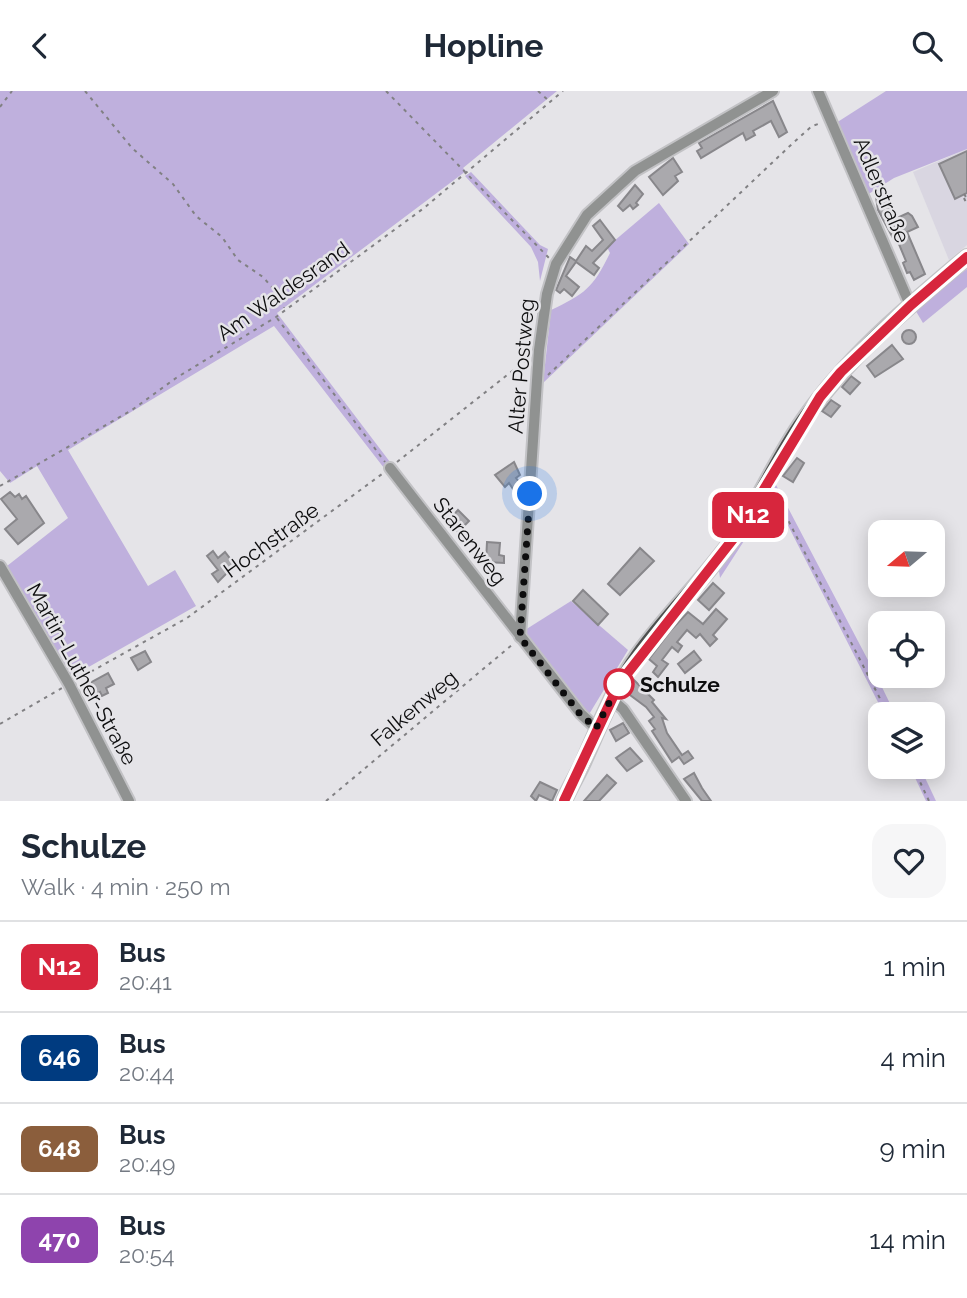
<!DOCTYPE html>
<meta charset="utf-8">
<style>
body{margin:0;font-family:Raleway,sans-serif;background:#f6f6f7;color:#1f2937;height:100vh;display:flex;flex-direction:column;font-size:26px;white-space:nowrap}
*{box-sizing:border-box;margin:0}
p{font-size:23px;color:#747a83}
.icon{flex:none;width:38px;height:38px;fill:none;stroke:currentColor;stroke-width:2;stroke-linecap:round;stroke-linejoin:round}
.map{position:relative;height:710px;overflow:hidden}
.side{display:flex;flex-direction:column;background:#fff;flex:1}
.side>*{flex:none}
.badge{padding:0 14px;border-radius:10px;font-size:24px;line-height:46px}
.needle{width:46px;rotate:251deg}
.tools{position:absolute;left:868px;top:429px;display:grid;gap:14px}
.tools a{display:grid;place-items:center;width:77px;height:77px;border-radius:14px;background:#fff;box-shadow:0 4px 18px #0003;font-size:35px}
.you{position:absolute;width:35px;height:35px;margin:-18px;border:5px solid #fff;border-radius:50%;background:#1a73e8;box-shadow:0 0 0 10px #1a73e833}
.map>.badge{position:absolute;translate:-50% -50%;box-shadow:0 0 0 4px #fff}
.round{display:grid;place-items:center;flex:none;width:74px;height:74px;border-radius:21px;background:#f6f6f7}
.overview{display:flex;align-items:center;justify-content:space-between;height:119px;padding:0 21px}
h1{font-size:33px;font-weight:700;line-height:52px}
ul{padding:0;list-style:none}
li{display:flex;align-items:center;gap:21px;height:91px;padding:0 21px;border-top:2px solid #e0e1e3}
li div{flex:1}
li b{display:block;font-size:26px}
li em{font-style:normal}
li .badge{min-width:77px;font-weight:700;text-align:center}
header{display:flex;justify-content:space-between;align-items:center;height:91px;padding:0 21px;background:#fff;font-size:32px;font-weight:700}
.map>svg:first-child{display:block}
.built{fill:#d9d6e1}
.green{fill:#bfb0dd}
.building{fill:#aaa9ad;stroke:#88878b;stroke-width:2}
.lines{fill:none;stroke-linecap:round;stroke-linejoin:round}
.minor-casing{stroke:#c2c2c5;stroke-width:14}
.major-casing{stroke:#c2c2c5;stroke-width:18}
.path{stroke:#818083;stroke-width:2;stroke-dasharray:3.5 5;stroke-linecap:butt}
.minor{stroke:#909291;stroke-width:10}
.major{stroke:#4d4f4e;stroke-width:14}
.line-casing{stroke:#fff;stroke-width:16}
.line{stroke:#d7263d;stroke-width:10}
.walk{stroke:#0d0d0e;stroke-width:7;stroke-dasharray:0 12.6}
.stop-dot{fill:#fff;stroke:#d7263d;stroke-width:3.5}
.labels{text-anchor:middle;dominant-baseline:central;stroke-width:5;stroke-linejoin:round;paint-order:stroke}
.street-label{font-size:21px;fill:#0d0d0e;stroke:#e5e4e8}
.stop-label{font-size:21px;font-weight:bold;fill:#0d0d0e;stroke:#e5e4e8;text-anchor:start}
</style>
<header><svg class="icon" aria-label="back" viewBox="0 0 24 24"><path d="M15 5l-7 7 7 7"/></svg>Hopline<svg class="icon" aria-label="search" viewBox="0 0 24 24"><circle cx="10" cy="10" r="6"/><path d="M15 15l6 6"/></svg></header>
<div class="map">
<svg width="967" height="710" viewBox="0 0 967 710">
<rect width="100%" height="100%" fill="#e5e4e8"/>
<path class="built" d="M967 58V154L949 169 913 81Z"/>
<g class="green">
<path d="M0 0H557L463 77 466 80 277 222 390 371 384 377 274 235 68 359 148 495 175 479 196 515 71 586 7 475 68 427 37 375 10 392 0 380Z"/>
<path d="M886 0H967V58L894 87 867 104 836 32Z"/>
<path d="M471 81 540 154 548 158 540 190 538 171 531 156 465 85Z"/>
<path d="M659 112 689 153 543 292 551 219C585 203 593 197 610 162L607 156Z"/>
<path d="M967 178V196L923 232 914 217Z"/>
<path d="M775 392 880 592 895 623H884L773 405 720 487 719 480Z"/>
<path d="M571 510 628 559 588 625 526 545 525 539Z"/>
<path d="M910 676H920L936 710H926Z"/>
</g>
<g class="building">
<path d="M773 10 787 41 779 46 771 30 753 40 755 44 746 49 743 42 701 67 697 60 702 57 699 52Z"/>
<path d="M967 60V102L955 108 939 73Z"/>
<path d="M673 67 682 81 675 85 678 90 663 104 649 86Z"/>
<path d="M635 94 643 103 636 112 638 114 633 118 630 114 623 120 618 115Z"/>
<path d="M881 101 885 102 895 128 908 122 912 125 918 136 907 141 925 183 914 189 910 181 907 182 903 172 906 170 896 146 893 147 878 119 876 106Z"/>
<path d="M600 129 615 149 593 172 599 177 594 184 576 171 566 185 579 196 572 205 564 198 560 202 556 199 570 166 576 170 586 155 592 160 603 149 593 135Z"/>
<circle cx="909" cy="246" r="7"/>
<path d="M892 254 903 268 875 286 867 275Z"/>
<path d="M851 285 860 292 850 303 842 296Z"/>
<path d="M831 309 840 315 831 326 822 320Z"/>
<path d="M797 367 804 372 793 391 783 385Z"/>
<path d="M514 371 520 384 516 387 520 392 513 398 509 392 505 396 495 384Z"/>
<path d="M10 401 15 406 19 403 22 408 26 405 44 432 18 453 5 438 17 428 1 408Z"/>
<path d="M458 419 469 430 458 441 448 430Z"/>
<path d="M487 451 500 452 499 464 504 465V472L486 471Z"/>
<path d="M640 457 654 470 620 504 608 493Z"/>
<path d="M213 460 218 467 225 461 235 474 218 491 212 483 218 479 207 465Z"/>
<path d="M713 492 724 502 709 519 698 509Z"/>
<path d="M583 499 608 523 598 534 573 510Z"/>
<path d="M716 518 727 528 713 544 717 548 710 555 700 543 696 547 687 539 677 551 682 555 678 561 672 556 662 569 668 573 658 586 653 581 657 575 649 568 671 539 688 521 703 533Z"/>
<path d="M145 560 151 571 138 579 131 567Z"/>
<path d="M694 560 701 569 685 582 678 573Z"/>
<path d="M108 582 114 593 106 597 108 602 102 605 100 601 93 605 86 594Z"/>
<path d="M634 589 654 609 652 611 666 628 662 627 667 642 682 664 688 660 693 667 684 673 679 666 672 671 652 640 655 638 649 630 654 626 646 616 626 601Z"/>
<path d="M623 632 629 642 616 650 610 639Z"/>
<path d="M630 657 642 670 627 680 616 667Z"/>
<path d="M694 682 702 697 711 710H702L684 688Z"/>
<path d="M607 684 616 692 599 710H584Z"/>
<path d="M540 691 557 699 552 710 539 704 536 710 531 705Z"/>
</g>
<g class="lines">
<g class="minor-casing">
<g id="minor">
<path d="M818 0 910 214"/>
<path d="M390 377 581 623 596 637"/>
<path d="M0 475 69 593 129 710"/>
<path d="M520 546 539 259 547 203 556 173 587 124 635 80 773 0"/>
<path d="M610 607 623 618 686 710"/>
</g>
</g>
<g class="major-casing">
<path id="major" d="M564 710C570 695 579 682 585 667 603 627 612 601 638 564 668 522 706 487 735 445 760 408 777 367 803 330 847 266 908 216 967 166"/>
</g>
<g class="path">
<path d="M85 0 132 57 173 93 196 125 222 146 238 169 263 186 283 209 284 217"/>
<path d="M386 0 550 168"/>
<path d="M538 0 550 11"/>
<path d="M0 16 12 0"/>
<path d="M964 103 966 106"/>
<path d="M964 107 967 114"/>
<path d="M277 227 385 371"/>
<path d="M548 284 793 52 812 35 821 32"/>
<path d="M397 371 530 266"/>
<path d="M0 395 132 319 176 287 276 226 424 117 563 0"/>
<path d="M773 400 888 623"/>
<path d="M76 589 187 527 382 383"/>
<path d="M0 633 62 597"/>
<path d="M913 676 929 710"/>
<path d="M326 710 513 553"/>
</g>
<use href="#minor" class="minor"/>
<use href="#major" class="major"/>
</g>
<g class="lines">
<g class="line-casing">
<path id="line" d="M564 710 619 593 737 443 820 306 841 281 911 214 967 166"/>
</g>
<use href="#line" class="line"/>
<path class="walk" d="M530 403 520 546 580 623 596 637 619 593"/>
</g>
<circle class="stop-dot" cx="619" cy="593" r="14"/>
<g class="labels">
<g class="street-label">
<text transform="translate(882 99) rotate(67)">Adlerstraße</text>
<text transform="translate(283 200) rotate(-35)">Am Waldesrand</text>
<text transform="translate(521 275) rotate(-85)">Alter Postweg</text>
<text transform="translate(271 449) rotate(-36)">Hochstraße</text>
<text transform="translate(470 450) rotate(52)">Starenweg</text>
<text transform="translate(82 583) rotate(61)">Martin-Luther-Straße</text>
<text transform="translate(414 617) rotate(-40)">Falkenweg</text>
</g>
<g class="stop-label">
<text x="640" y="593">Schulze</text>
</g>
</g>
</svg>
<div class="tools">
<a><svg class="needle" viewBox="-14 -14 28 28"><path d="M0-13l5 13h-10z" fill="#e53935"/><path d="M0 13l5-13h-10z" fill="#747a83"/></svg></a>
<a><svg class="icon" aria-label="locate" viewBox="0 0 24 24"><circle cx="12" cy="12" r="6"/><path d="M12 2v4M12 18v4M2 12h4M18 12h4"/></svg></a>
<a><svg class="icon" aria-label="layers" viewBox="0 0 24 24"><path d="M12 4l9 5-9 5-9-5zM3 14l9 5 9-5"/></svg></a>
</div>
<div class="you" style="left:530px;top:403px"></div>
<b class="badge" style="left:748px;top:424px;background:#d7263d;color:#fff">N12</b>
</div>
<section class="side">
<div class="overview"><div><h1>Schulze</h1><p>Walk · 4 min · 250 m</p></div><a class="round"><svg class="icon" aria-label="heart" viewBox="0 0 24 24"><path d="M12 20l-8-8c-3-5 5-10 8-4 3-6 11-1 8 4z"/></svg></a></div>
<ul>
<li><span class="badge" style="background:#d7263d;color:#fff">N12</span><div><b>Bus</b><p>20:41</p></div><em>1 min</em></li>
<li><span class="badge" style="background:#003b80;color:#fff">646</span><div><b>Bus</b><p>20:44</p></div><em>4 min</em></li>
<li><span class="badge" style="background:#8b5e3c;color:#fff">648</span><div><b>Bus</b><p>20:49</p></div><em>9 min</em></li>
<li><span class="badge" style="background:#8e44ad;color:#fff">470</span><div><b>Bus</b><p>20:54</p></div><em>14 min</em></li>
</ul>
</section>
